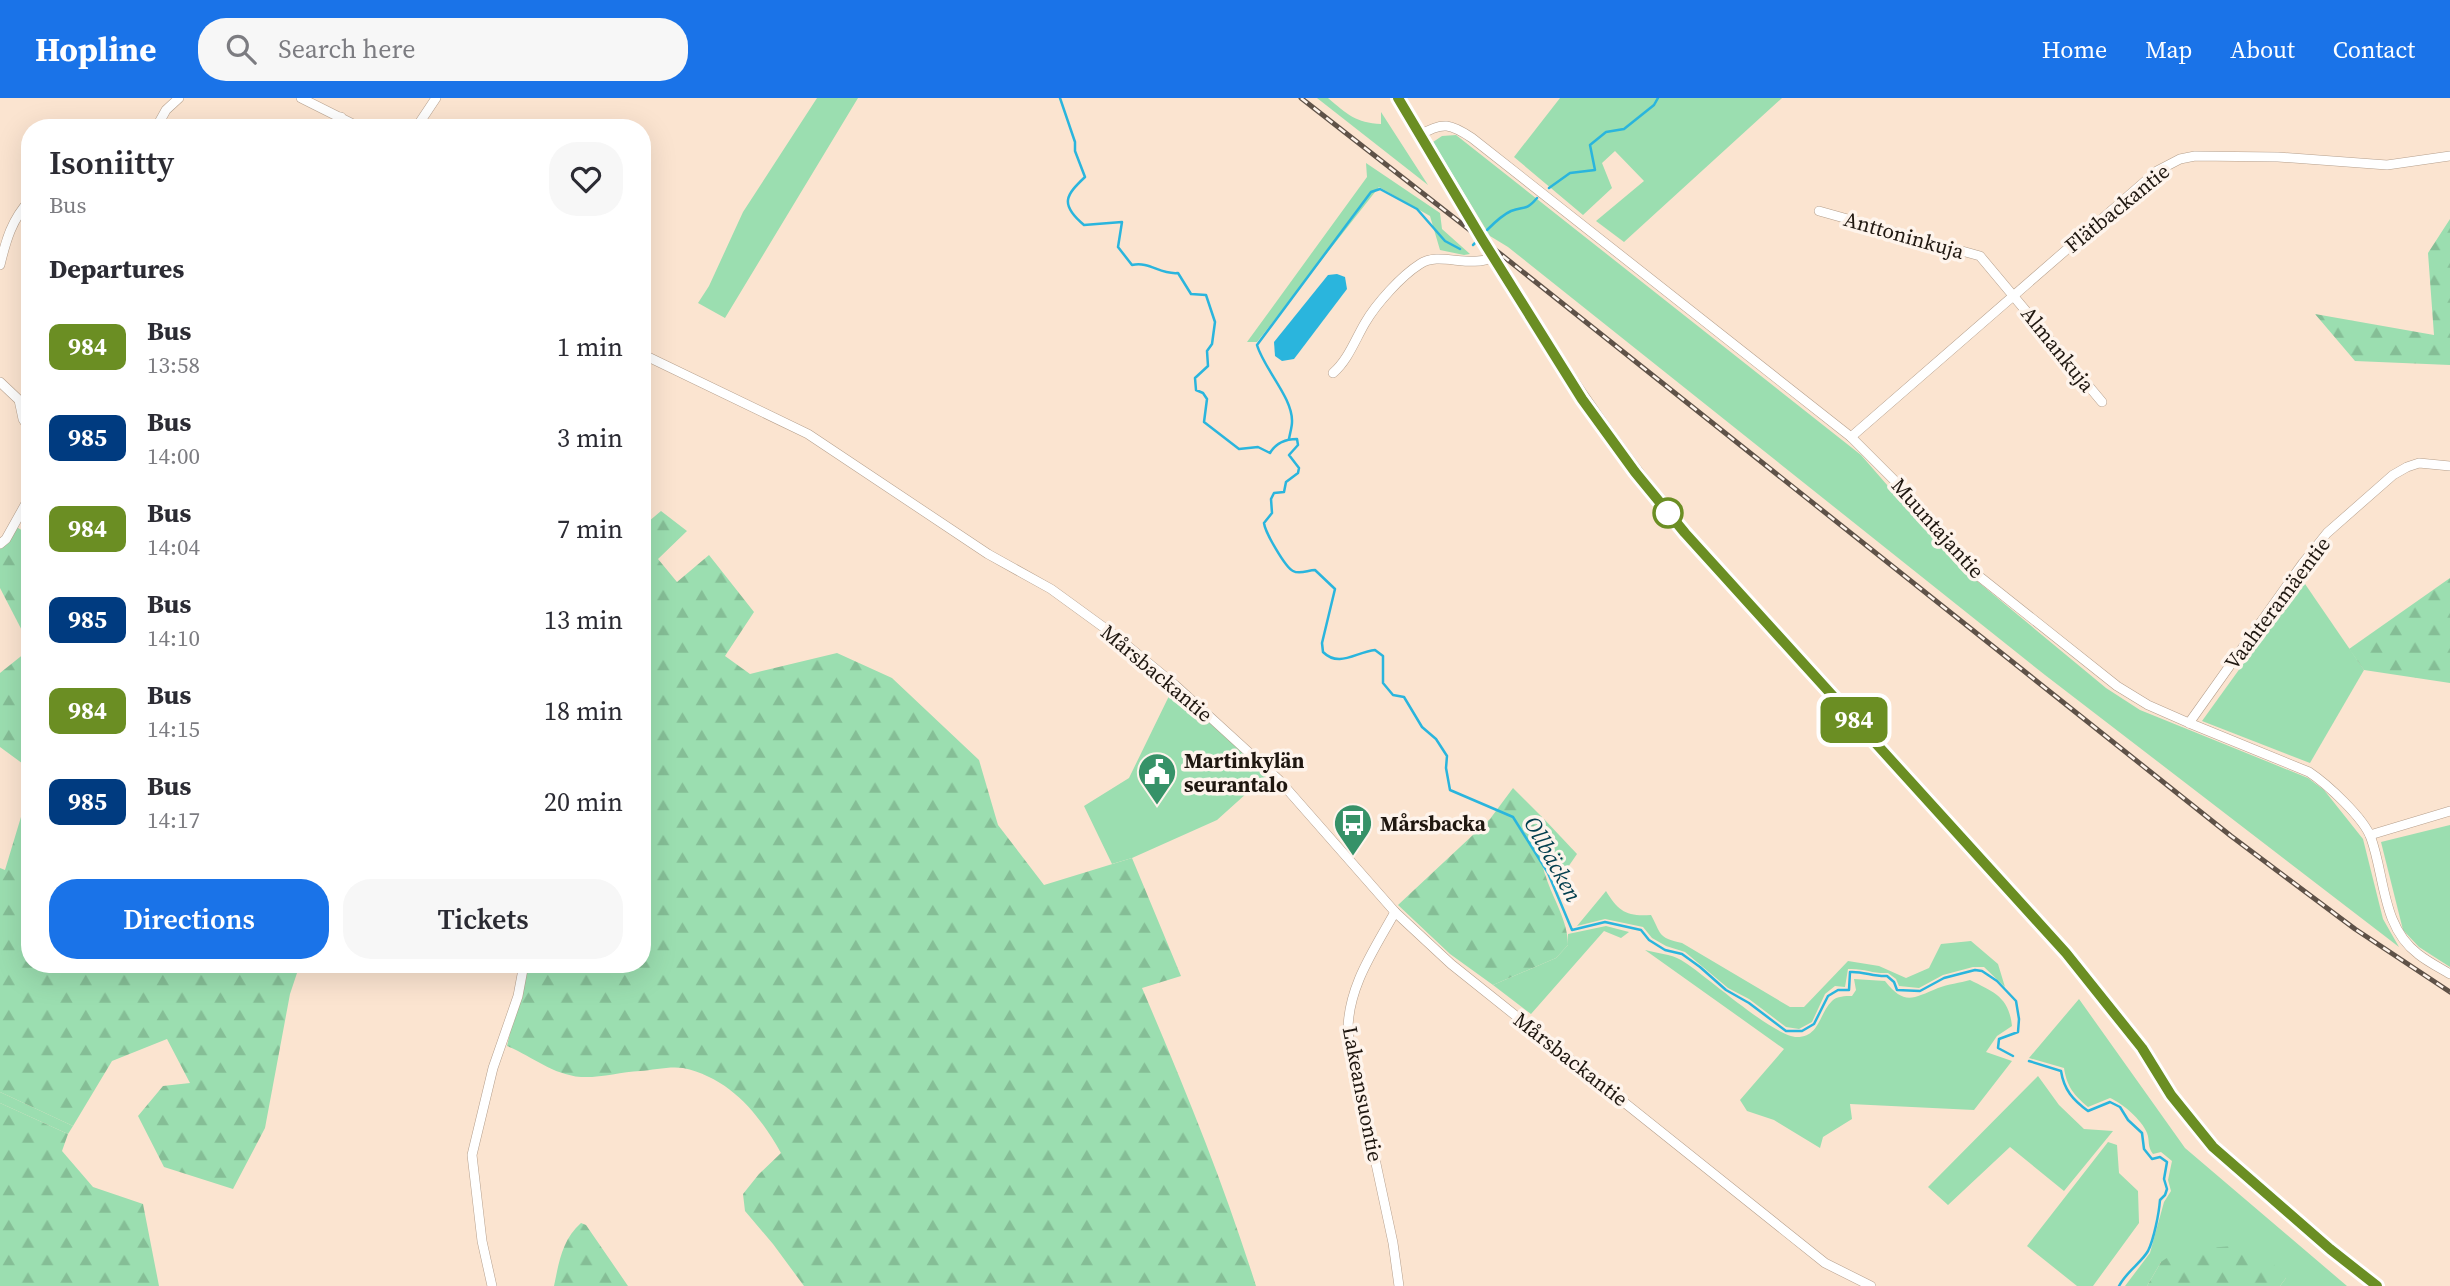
<!DOCTYPE html>
<meta charset="utf-8">
<style>
body{margin:0;font-family:"Source Serif 4",serif;background:#f7f7f7;color:#2b2b33;height:100vh;display:flex;flex-direction:column;font-size:26px;white-space:nowrap}
*{box-sizing:border-box;margin:0}
p{font-size:23px;color:#7c7c81}
.icon{flex:none;width:38px;height:38px;fill:none;stroke:currentColor;stroke-width:2;stroke-linecap:round;stroke-linejoin:round}
.map{position:relative;flex:1;overflow:hidden}
.panel{position:absolute;left:21px;top:21px;width:630px;height:854px;display:flex;flex-direction:column;background:#fff;border-radius:28px;box-shadow:0 7px 28px #0002}
.panel>*{flex:none}
.badge{padding:0 14px;border-radius:10px;font-size:24px;line-height:46px}
.map>.badge{position:absolute;translate:-50% -50%;box-shadow:0 0 0 4px #fff}
h2{padding:0 28px;font-size:26px;line-height:63px}
.round{display:grid;place-items:center;flex:none;width:74px;height:74px;border-radius:28px;background:#f7f7f7}
.headline{display:flex;align-items:center;justify-content:space-between;height:119px;padding:0 28px}
h1{font-size:33px;font-weight:600;line-height:52px}
.cta{display:flex;gap:14px;margin-top:auto;padding:14px 28px}
.cta a{flex:1;height:80px;border-radius:28px;background:#1a73e8;color:#fff;font-size:28px;font-weight:600;line-height:80px;text-align:center}
.cta a+a{background:#f7f7f7;color:#2b2b33}
ul{padding:0;list-style:none}
li{display:flex;align-items:center;gap:21px;height:91px;padding:0 28px}
li div{flex:1}
li b{display:block;font-size:26px}
li em{font-style:normal}
li .badge{min-width:77px;font-weight:700;text-align:center}
header{display:flex;align-items:center;gap:42px;box-sizing:border-box;height:98px;padding:0 35px;background:#1a73e8;color:#fff}
header strong{font-size:33px}
nav{display:flex;gap:38px;margin-inline-start:auto;font-size:24px}
.search{width:490px;height:63px;background:#f7f7f7;display:flex;align-items:center;gap:18px;box-sizing:border-box;padding:0 24px;border-radius:28px;color:#7c7c81;font-size:26px}
.map>svg:first-child{display:block}
.green{fill:#9bdeb0}
.forest{fill:url(#forest-firs)}
.water{fill:#2ab5dd}
.lines{fill:none;stroke-linecap:round;stroke-linejoin:round}
.stream{stroke:#2ab5dd;stroke-width:2.5}
.street-casing{stroke:#b59f8c;stroke-width:10}
.secondary-casing{stroke:#b59f8c;stroke-width:14}
.street{stroke:#fff;stroke-width:9}
.secondary{stroke:#fff;stroke-width:12}
.rail-casing{stroke:#5f5248;stroke-width:5}
.rail{stroke:#fef4ec;stroke-width:2.5;stroke-dasharray:8;stroke-linecap:butt}
.line-casing{stroke:#fff;stroke-width:16}
.line{stroke:#6b8e23;stroke-width:10}
.stop-dot{fill:#fff;stroke:#6b8e23;stroke-width:3.5}
.labels{text-anchor:middle;dominant-baseline:central;stroke-width:7;stroke-linejoin:round;paint-order:stroke}
.street-label{font-size:21px;fill:#1f1710;stroke:#fef4ec}
.poi-label{font-size:21px;font-weight:bold;fill:#1f1710;stroke:#fef4ec;text-anchor:start}
.water-label{font-size:23px;font-style:italic;fill:#013e4e;stroke:#fef4ec}
</style>
<header>
<strong>Hopline</strong>
<div class="search"><svg class="icon" aria-label="search" viewBox="0 0 24 24"><circle cx="10" cy="10" r="6"/><path d="M15 15l6 6"/></svg>Search here</div>
<nav><a>Home</a><a>Map</a><a>About</a><a>Contact</a></nav>
</header>
<div class="map">
<svg width="2450" height="1188" viewBox="0 0 2450 1188">
<defs>
<pattern id="forest-firs" width="22" height="20" patternUnits="userSpaceOnUse" patternTransform="scale(1.75)"><rect width="22" height="20" fill="#9bdeb0"/><path d="M5 1l3.5 6h-7zM16 11l3.5 6h-7z" fill="#85be96"/></pattern>
</defs>
<rect width="100%" height="100%" fill="#fbe4d0"/>
<g class="green">
<path d="M817 0H858L725 220 698 205 709 188 743 114Z"/>
<path d="M1317 0H1328C1347 16 1356 25 1381 26V14L1428 87Z"/>
<path d="M1560 0H1782L1624 144 1596 123 1644 83 1615 53 1602 65 1612 90 1583 117 1514 59Z"/>
<path d="M1456 37 1861 357 1954 464 2106 590 2140 612 2308 680 2324 692 2363 741 2383 821 2399 849 2045 577 1508 149 1490 138 1433 44 1442 38Z"/>
<path d="M1366 65 1440 115 1442 131 1470 156 1464 157 1440 152 1430 118 1379 89 1257 244H1247L1367 79Z"/>
<path d="M2303 483 2364 572 2310 665 2202 623Z"/>
<path d="M1179 595 1267 677 1217 722 1132 760 1112 766 1084 708 1129 680 1169 598Z"/>
<path d="M1544 721 1577 756 1557 785 1546 765Z"/>
<path d="M2450 727V869L2419 849 2403 832 2381 744Z"/>
<path d="M1606 793C1618 813 1627 819 1651 817 1662 837 1657 839 1682 845L1790 909H1804L1848 863 1879 868 1906 880 1929 870 1941 846 1971 843 1998 866 2005 889 1984 869H1973L1943 877 1919 890 1899 888 1896 881 1888 875C1873 876 1864 870 1848 871L1845 889 1835 888 1825 896 1812 924 1799 931 1786 929 1749 901 1728 890 1685 854 1666 848 1652 840 1643 829 1605 821 1577 828Z"/>
<path d="M1606 828 1629 834 1621 840 1604 833 1531 916 1493 887 1556 860 1568 847V836Z"/>
<path d="M1645 852C1656 855 1671 856 1681 862 1705 876 1772 938 1797 939 1820 939 1819 915 1832 903 1837 898 1845 898 1852 898L1856 892 1854 881 1885 883C1904 907 1912 901 1938 890 1948 886 1960 885 1970 882 1994 894 2009 899 2012 928L1997 938 1986 954 2012 963 1974 1012 1850 1006 1852 1021 1823 1039 1820 1050 1774 1022 1747 1013 1740 1002 1784 951Z"/>
<path d="M2079 901 2185 1050 2347 1188H2280L2286 1180 2161 1164 2147 1188H2125L2150 1155 2164 1104 2171 1093 2168 1082 2172 1063 2161 1054 2153 1056C2147 1048 2150 1043 2147 1035 2142 1022 2122 1005 2110 1000L2088 1009C2074 997 2067 989 2064 970L2029 960Z"/>
<path d="M2038 978 2059 1007 2084 1031 2113 1033 2064 1093 2010 1049 1948 1107 1928 1089Z"/>
<path d="M0 994 73 1028 68 1036 0 1005Z"/>
<path d="M2108 1044 2117 1047 2119 1075 2138 1093 2139 1125 2093 1188H2077L2027 1148Z"/>
</g>
<g class="forest">
<path d="M2450 121V267L2355 263 2315 216 2434 237 2428 155Z"/>
<path d="M661 413 687 433 658 461 677 484 709 457 754 514 725 558 750 576 837 555 892 580 979 662 998 727 1044 787 1132 760 1181 878 1142 890C1184 988 1224 1086 1256 1188H804L773 1146 745 1113 743 1096 759 1076 781 1055C759 1016 730 980 683 970 670 968 653 972 640 973 621 974 600 980 581 979 551 976 534 959 507 948L526 866H642V429Z"/>
<path d="M13 427 30 437V548L0 490V446Z"/>
<path d="M2450 480V585L2364 572 2349 551Z"/>
<path d="M30 551V671L0 649V575Z"/>
<path d="M30 689V866H300L290 896 265 1030 233 1091 164 1069 138 1018 163 988 190 985 167 941 112 963 73 1028 0 994V770L5 772Z"/>
<path d="M1513 690 1542 719C1541 738 1539 761 1546 779 1553 801 1568 823 1568 847L1556 860 1493 887 1450 856 1398 807 1490 721Z"/>
<path d="M0 1005 68 1036 62 1053 93 1089 143 1106 159 1188H0Z"/>
<path d="M581 1125 586 1127 628 1188H554C559 1164 562 1142 581 1125Z"/>
<path d="M2234 1148 2269 1161 2286 1180 2280 1188H2147L2161 1164 2178 1152Z"/>
</g>
<path class="water" d="M1337 176 1345 179 1347 191 1294 261 1282 263 1275 258 1274 244 1328 177Z"/>
<g class="lines">
<g class="stream">
<path d="M1060 0 1075 44V53L1085 79C1066 97 1059 106 1084 127L1122 124 1118 149 1132 167C1150 163 1160 177 1178 175L1191 196 1206 197 1215 224 1212 246 1207 253 1208 268 1195 280 1196 292 1203 295 1207 301 1204 324 1239 351 1258 349 1270 355C1276 345 1286 341 1297 341L1298 347 1289 357 1299 370 1298 375 1286 384 1284 394 1274 395 1271 401 1272 415 1264 425C1265 434 1285 469 1293 473 1300 477 1308 472 1315 472L1335 491 1322 545 1323 554C1339 570 1356 554 1375 552L1383 558V585L1393 597 1404 599 1422 629 1436 641 1447 658 1446 670 1450 692 1513 719 1548 775 1572 832 1605 824 1641 832 1649 842 1665 852 1682 856 1700 869 1726 892 1749 905 1786 933H1802L1814 926 1828 898 1838 892H1849L1850 874C1863 873 1874 879 1887 878L1894 884 1897 892 1920 893 1944 880 1975 872 1982 873 1997 883 2016 903 2019 921 2018 934 1999 941 1998 950 2013 958"/>
<path d="M1549 90 1570 75 1595 72 1590 47 1606 34 1624 31 1654 7 1658 0"/>
<path d="M1487 132C1494 125 1502 117 1511 113 1525 108 1526 113 1537 100"/>
<path d="M1473 147 1476 144"/>
<path d="M1289 341C1290 335 1292 329 1292 324 1293 300 1264 271 1257 247L1371 94 1380 91 1417 111 1445 143 1460 151"/>
<path d="M2029 963 2061 973C2064 992 2073 1002 2088 1013L2110 1004 2120 1009 2128 1022 2142 1035 2144 1051 2152 1061 2160 1059 2167 1064 2164 1081 2167 1091 2165 1097 2160 1102C2159 1115 2154 1141 2148 1153 2141 1165 2127 1173 2119 1188"/>
</g>
<g class="street-casing">
<g id="street">
<path d="M301 0 361 30"/>
<path d="M156 30 166 12 179 0"/>
<path d="M333 30 341 19"/>
<path d="M416 30 436 0"/>
<path d="M1420 37C1443 23 1451 26 1472 40L1851 339 1894 382 1956 456 1980 479 2117 588 2148 607 2189 625 2309 674C2327 686 2364 720 2371 740 2385 779 2382 829 2418 856 2428 864 2440 870 2450 876"/>
<path d="M1819 113 1980 158 2102 304"/>
<path d="M0 167C6 142 12 121 30 102"/>
<path d="M642 256 808 336 988 456 1051 491 1117 539 1175 587 1279 682 1395 814 1451 866 1825 1165 1871 1188"/>
<path d="M1333 275C1348 262 1355 242 1365 225 1376 206 1401 178 1420 166 1439 153 1470 171 1493 159"/>
<path d="M0 284 19 302 23 321 30 332"/>
<path d="M1851 339 2157 73 2180 61 2195 58 2278 59 2387 67 2450 58"/>
<path d="M0 446 6 441 30 398"/>
<path d="M2189 625 2303 465 2327 435 2393 377 2407 369 2419 365 2450 368"/>
<path d="M2370 737 2450 713"/>
<path d="M1395 814C1374 852 1347 890 1348 935L1393 1145 1399 1188"/>
<path d="M492 1188 482 1143 472 1057 493 970 518 898 524 866"/>
</g>
</g>
<g class="secondary-casing">
<path id="secondary" d="M1398 0C1487 149 1573 302 1685 435L2066 855 2142 950 2171 997 2212 1049 2330 1151 2377 1188"/>
</g>
<use href="#street" class="street"/>
<use href="#secondary" class="secondary"/>
<g class="rail-casing">
<path id="rail" d="M1301 0 1503 158 2231 738 2355 831 2450 894"/>
</g>
<use href="#rail" class="rail"/>
</g>
<g class="lines">
<g class="line-casing">
<path id="line" d="M1398 0 1482 141 1582 301 1635 374 1685 435 2066 855 2142 950 2171 997 2213 1049 2330 1151 2377 1188"/>
</g>
<use href="#line" class="line"/>
</g>
<defs>
<g id="civic-pin" transform="scale(2.0125)"><path d="M0 17L-7.5 6A9.5 9.5 0 1 1 7.5 6Z" fill="#369268" stroke="#fef4ec"/><path d="M-.6-6.5H3V-4.5H.6V-3L4-1V1h2V6H-6V1h2V-1L-.6-3ZM-1.2 2.5V6h2.4V2.5Z" fill="#fff"/></g>
<g id="bus-pin" transform="scale(2.0125)"><path d="M0 17L-7.5 6A9.5 9.5 0 1 1 7.5 6Z" fill="#369268" stroke="#fef4ec"/><path d="M-5-6H5V4H4V6H2V4H-2V6H-4V4H-5ZM-3.5-4V0h7V-4ZM-3.5 1.2v1.5H-2V1.2ZM2 1.2v1.5H3.5V1.2Z" fill="#fff"/></g>
</defs>
<g fill-rule="evenodd">
<use href="#civic-pin" x="1157" y="674"/>
<use href="#bus-pin" x="1353" y="725"/>
</g>
<circle class="stop-dot" cx="1668" cy="415" r="14"/>
<g class="labels">
<g class="street-label">
<text transform="translate(2117 110) rotate(-39)">Flätbackantie</text>
<text transform="translate(1904 137) rotate(16)">Anttoninkuja</text>
<text transform="translate(2058 251) rotate(51)">Almankuja</text>
<text transform="translate(1938 430) rotate(48)">Muuntajantie</text>
<text transform="translate(2277 505) rotate(-53)">Vaahteramäentie</text>
<text transform="translate(1157 575) rotate(40)">Mårsbackantie</text>
<text transform="translate(1571 961) rotate(38)">Mårsbackantie</text>
<text transform="translate(1363 996) rotate(79)">Lakeansuontie</text>
</g>
<g class="poi-label">
<text x="1184" y="662">Martinkylän<tspan x="1184" dy="24">seurantalo</tspan></text>
<text x="1380" y="725">Mårsbacka</text>
</g>
<g class="water-label">
<text transform="translate(1553 761) rotate(61)">Ollbäcken</text>
</g>
</g>
</svg>
<b class="badge" style="left:1854px;top:622px;background:#6b8e23;color:#fff">984</b>
<section class="panel">
<div class="headline"><div><h1>Isoniitty</h1><p>Bus</p></div><a class="round"><svg class="icon" aria-label="heart" viewBox="0 0 24 24"><path d="M12 20l-8-8c-3-5 5-10 8-4 3-6 11-1 8 4z"/></svg></a></div>
<h2>Departures</h2>
<ul>
<li><span class="badge" style="background:#6b8e23;color:#fff">984</span><div><b>Bus</b><p>13:58</p></div><em>1 min</em></li>
<li><span class="badge" style="background:#003b80;color:#fff">985</span><div><b>Bus</b><p>14:00</p></div><em>3 min</em></li>
<li><span class="badge" style="background:#6b8e23;color:#fff">984</span><div><b>Bus</b><p>14:04</p></div><em>7 min</em></li>
<li><span class="badge" style="background:#003b80;color:#fff">985</span><div><b>Bus</b><p>14:10</p></div><em>13 min</em></li>
<li><span class="badge" style="background:#6b8e23;color:#fff">984</span><div><b>Bus</b><p>14:15</p></div><em>18 min</em></li>
<li><span class="badge" style="background:#003b80;color:#fff">985</span><div><b>Bus</b><p>14:17</p></div><em>20 min</em></li>
</ul>
<div class="cta"><a>Directions</a><a>Tickets</a></div>
</section>
</div>
